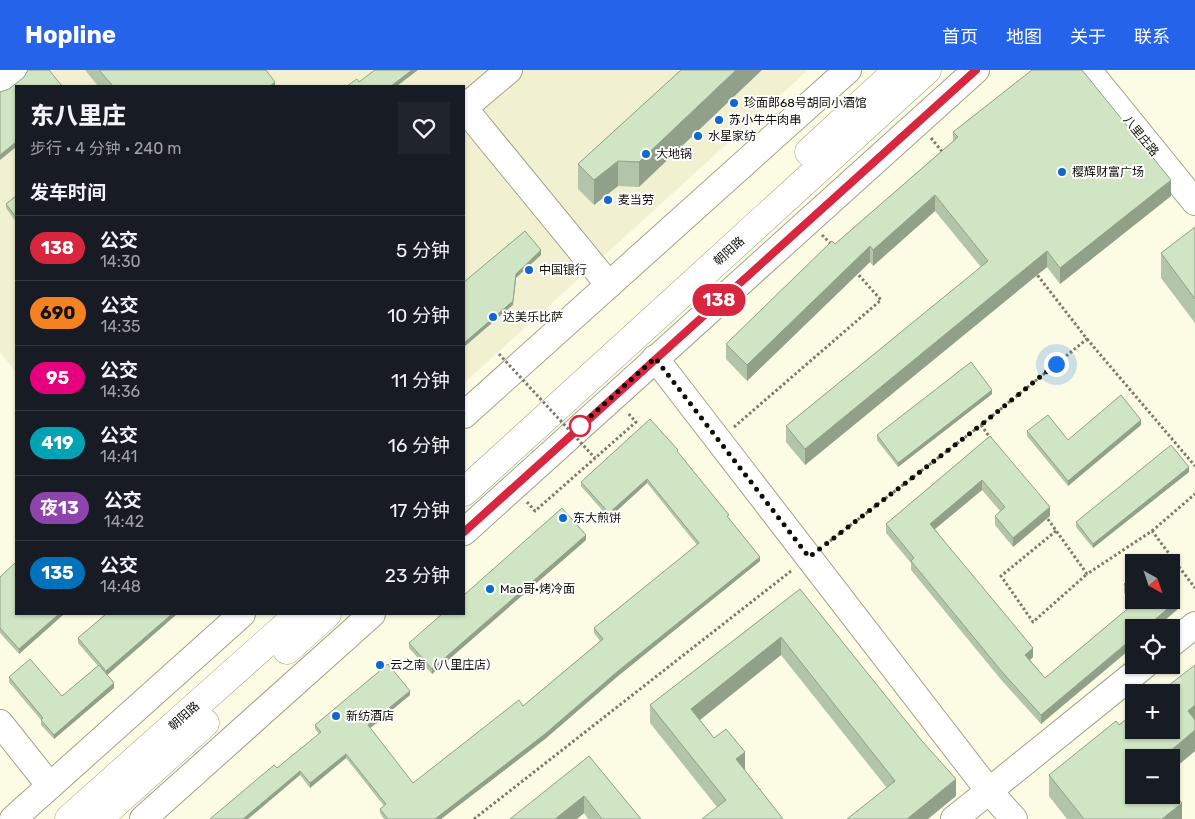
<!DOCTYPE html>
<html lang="zh">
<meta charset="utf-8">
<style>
body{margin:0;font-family:Rubik,"Noto Sans SC",sans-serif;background:#20242c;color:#f1f3f6;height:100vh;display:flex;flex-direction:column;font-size:19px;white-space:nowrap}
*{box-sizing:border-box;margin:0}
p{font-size:16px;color:#9ea1a6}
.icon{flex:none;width:28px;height:28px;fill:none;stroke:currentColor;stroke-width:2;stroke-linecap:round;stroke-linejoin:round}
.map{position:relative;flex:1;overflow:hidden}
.sheet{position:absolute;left:15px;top:15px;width:450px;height:530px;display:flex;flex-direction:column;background:#171b24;border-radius:0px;box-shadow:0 1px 4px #0004}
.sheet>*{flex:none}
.badge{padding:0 10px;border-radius:16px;font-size:18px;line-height:32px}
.needle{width:32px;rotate:140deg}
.fabs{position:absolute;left:1125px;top:484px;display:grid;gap:10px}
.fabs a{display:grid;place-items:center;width:55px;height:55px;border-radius:0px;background:#171b24;box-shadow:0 1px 4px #0004;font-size:25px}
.you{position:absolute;width:25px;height:25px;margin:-12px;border:4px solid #fff;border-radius:50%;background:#1a73e8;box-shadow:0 0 0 8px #1a73e833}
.map>.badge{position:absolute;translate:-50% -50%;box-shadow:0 0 0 2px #fff}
h2{padding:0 15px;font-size:19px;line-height:45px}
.round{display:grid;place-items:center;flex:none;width:52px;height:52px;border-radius:0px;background:#20242c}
.overview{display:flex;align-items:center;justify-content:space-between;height:85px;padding:0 15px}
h1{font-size:24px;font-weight:800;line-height:38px}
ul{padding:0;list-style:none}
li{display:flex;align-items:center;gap:15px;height:65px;padding:0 15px;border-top:1px solid #363941}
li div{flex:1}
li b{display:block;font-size:19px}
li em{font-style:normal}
li .badge{min-width:55px;font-weight:700;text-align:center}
header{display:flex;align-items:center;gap:30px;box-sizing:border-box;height:70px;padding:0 25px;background:#2563eb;color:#fff}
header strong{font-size:24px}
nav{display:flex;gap:28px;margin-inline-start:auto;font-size:18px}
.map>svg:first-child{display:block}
.built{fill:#f1f0d1}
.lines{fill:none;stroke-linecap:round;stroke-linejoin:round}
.minor-casing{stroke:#a3a28b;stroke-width:28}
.highway-casing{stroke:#a3a28b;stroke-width:29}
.path{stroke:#7b7a6c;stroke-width:3;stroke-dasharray:2.5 2.5;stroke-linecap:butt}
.minor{stroke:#fff;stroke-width:26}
.highway{stroke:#fff;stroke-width:28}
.path-bridge{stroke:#7b7a6c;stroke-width:3;stroke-dasharray:2.5 2.5;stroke-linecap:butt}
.wall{fill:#b2c5a8}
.shaded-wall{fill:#91a088}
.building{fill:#cfe5c3;stroke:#91a088}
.line-casing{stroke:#fff;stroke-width:11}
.line{stroke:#d7263d;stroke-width:8}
.walk{stroke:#0e0d06;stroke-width:5;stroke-dasharray:0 9}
.poi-dot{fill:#0e68d1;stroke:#fff;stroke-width:2}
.stop-dot{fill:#fff;stroke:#d7263d;stroke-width:2.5}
.labels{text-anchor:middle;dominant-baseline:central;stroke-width:4;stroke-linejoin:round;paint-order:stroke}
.poi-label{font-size:12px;fill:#0e0d06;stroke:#fff;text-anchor:start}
.street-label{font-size:12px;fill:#0e0d06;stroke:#fff}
</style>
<header>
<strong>Hopline</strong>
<nav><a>首页</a><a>地图</a><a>关于</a><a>联系</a></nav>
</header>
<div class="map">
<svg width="1195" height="749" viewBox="0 0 1195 749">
<rect width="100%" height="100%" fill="#fcfbe3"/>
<path class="built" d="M0 0H808L464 313V16H16V302L0 282Z"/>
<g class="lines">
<g class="minor-casing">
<g id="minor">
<path d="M1088 0 1195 132"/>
<path d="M0 12 15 0"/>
<path d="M464 38 609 215"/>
<path d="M464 38 509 0"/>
<path d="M655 288 989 721 954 749"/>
<path d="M464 345 848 0"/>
<path d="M464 462 976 0"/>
<path d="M1171 574 1195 555"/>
<path d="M0 653 50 716"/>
<path d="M13 749 242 544"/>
<path d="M143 749 372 544"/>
<path d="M1014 749 989 721 1145 595"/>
</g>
</g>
<g class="highway-casing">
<g id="highway">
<path d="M809 82 898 0"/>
<path d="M464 422 927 0"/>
<path d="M287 580 327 544"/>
<path d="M69 749 299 544"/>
<path d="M98 749 205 653"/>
</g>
</g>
<g class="path">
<path d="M931 68 944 84"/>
<path d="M822 165 832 175"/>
<path d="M1087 269 1195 396"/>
<path d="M981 355 991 369"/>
<path d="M734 357 881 230 856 202"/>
<path d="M527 432 535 441 636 352 627 342"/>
<path d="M1045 445 1087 504 1152 461 1195 518"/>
<path d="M1056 461 1001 506 1033 552 1087 504"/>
<path d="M1152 461 1195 424"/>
<path d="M826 474 981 355 1087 269 1035 202"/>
<path d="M474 749 791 501"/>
</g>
<use href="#minor" class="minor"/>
<use href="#highway" class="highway"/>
<path class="path-bridge" d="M499 284 595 388"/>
</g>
<g class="wall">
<path d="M85 0H266L275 16H98Z"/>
<path d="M681 0 639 117 618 116 594 135 578 119V94Z"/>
<path d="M953 62 1171 126 1060 214 1047 197 805 395 786 372V356L981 197 935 141 873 196 870 192 747 311 726 289V274L835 174 953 71Z"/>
<path d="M16 126V152L6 138V134Z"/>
<path d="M1195 157V253L1161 208V183Z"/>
<path d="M992 324 898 397 877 370V365Z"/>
<path d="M1141 355 1068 416 1027 366V361L1068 370Z"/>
<path d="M990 366 1050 446 1013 477 995 455V446L1000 441 982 420 935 459 1033 587 1030 590 1045 608 1134 533 1124 523V514L1134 506V530H1171L1180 537 1156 558H1134L1041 654 1003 612 911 500V493L886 463V454Z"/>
<path d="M678 383 729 448 760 491 618 606 545 669 441 749H384L380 743V739L384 736 346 688 310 718 300 705 277 698 319 664 315 659V655L410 625 370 658 413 713 523 636 600 571 594 563V558L697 475 647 413 609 448 581 416V412Z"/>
<path d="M1189 402 1093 478 1076 457V452Z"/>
<path d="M586 470 432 604 409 578V573Z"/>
<path d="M0 507 64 544 19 584 0 563Z"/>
<path d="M800 519 956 726 887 718 781 585 700 650 714 668 745 700 783 749 717 737 650 653V635Z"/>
<path d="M106 544H177L107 605 114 618 54 669 41 655V650L9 612V607L62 626 98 596 78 573V568Z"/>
<path d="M1195 595V681L1171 701V688H1134L1182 749H1067L1049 726V705L1119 655Z"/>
<path d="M589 686 641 749H588L584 743 577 749Z"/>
</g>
<g class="shaded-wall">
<path d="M412 0H418L397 16H391Z"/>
<path d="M736 0H762L639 117V92Z"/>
<path d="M275 12V16H270Z"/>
<path d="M16 72V77L0 90V85Z"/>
<path d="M618 91V116L594 135V110Z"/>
<path d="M1171 110V126L1060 214V198Z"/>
<path d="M935 125V141L873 196V180Z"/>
<path d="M870 176V192L747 311V295Z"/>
<path d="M541 180V185L516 208 513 235 464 277V273L516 204Z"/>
<path d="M1047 181V197L805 395V379Z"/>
<path d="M992 320V324L898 397V393Z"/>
<path d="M1141 350V355L1068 416V411Z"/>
<path d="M1189 397V402L1093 478V474Z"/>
<path d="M647 409V413L609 448V443Z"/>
<path d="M982 410V420L930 463V454Z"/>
<path d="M1050 437V446L1013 477V468Z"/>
<path d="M586 465V470L432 604V599Z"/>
<path d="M760 487V491L618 606 545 669 441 749H435Z"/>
<path d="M1180 528V537L1156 558H1145Z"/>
<path d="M59 544H64L19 584V579Z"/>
<path d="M172 544H177L106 606V601Z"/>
<path d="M781 567V585L691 657V639Z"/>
<path d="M1134 567V576L1041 654V645Z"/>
<path d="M1033 578V587L1025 594V585Z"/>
<path d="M114 613V618L54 669V665Z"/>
<path d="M410 621V625L368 660V655Z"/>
<path d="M1195 635V656L1188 641Z"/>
<path d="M1195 660V681L1171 701V688H1162Z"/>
<path d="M745 682V700L736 707V689Z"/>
<path d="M346 684V688L310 718V713Z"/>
<path d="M300 701V705L248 749H243Z"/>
<path d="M956 709V726L928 749H907Z"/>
<path d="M584 726V743L577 749H555Z"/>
<path d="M1182 733V749H1162Z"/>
</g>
<g class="building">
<path d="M28 0H49L62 16H16V72L0 85V22L9 19 24 7Z"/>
<path d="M99 0H266L275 12 270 16H113Z"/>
<path d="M375 0H412L391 16H347L357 9 359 12Z"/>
<path d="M681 0H736L639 92 618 91 594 110 578 94Z"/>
<path d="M1032 0H1082L1171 110 1060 198 1047 181 805 379 786 356 988 191 935 125 873 180 870 176 747 295 726 274 832 171 835 174 958 67 953 62Z"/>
<path d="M16 126V147L6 134Z"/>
<path d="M1195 157V229L1161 183Z"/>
<path d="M525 161 541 180 516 204 513 231 464 273V212Z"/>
<path d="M971 292 992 320 898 393 877 365Z"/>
<path d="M1121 325 1141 350 1068 411 1027 361 1048 345 1068 370Z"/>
<path d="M650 349 678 380 677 381 729 445 727 446 760 487 618 601 545 664 435 749H388L380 739 386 734 346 684 310 713 300 701 243 749H210L274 695 277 698 321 662 315 655 388 594 410 621 368 655 413 713 519 630 523 636 603 569 594 558 699 473 647 409 609 443 581 412Z"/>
<path d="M990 366 1050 437 1013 468 995 446 1005 437 982 410 930 454 1033 578 1025 585 1045 608 1138 530H1171V518L1180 528 1145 558H1134V567L1041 645 1003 603 911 491 914 488 886 454Z"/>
<path d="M1171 375 1189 397 1093 474 1076 452Z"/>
<path d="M562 438 586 465 432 599 409 573 442 544H464V525Z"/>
<path d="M16 492V544H59L19 579 0 558V507Z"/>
<path d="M1134 506V525L1124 514Z"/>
<path d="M800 519 922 671 956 709 907 749H847L895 711 781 567 691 639 714 668 726 659 745 682 736 689 783 749H702L726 730 650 635Z"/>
<path d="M106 544H172L106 601 78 568Z"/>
<path d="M30 589 62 626 99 595 114 613 54 665 41 650 43 648 9 607Z"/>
<path d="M1195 595V635L1188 641 1195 650V660L1162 688H1134V725H1171V720L1182 733 1162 749H1084L1049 705 1116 651 1119 655 1134 643V660H1171V622H1160Z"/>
<path d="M589 686 641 749H602L584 726 555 749H510Z"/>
</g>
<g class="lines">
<g class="line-casing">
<path id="line" d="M464 462 976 0"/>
</g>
<use href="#line" class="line"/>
<path class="walk" d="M580 356 579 357 655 288 809 487 981 355 1056 294"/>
</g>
<g class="poi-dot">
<circle cx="734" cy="33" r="5"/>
<circle cx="719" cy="50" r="5"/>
<circle cx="698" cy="66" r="5"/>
<circle cx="646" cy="84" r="5"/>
<circle cx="1062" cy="102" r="5"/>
<circle cx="608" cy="130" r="5"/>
<circle cx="529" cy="200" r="5"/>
<circle cx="493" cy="247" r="5"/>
<circle cx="563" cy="448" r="5"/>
<circle cx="490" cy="519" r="5"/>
<circle cx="380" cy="595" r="5"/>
<circle cx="336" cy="646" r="5"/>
</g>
<circle class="stop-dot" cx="580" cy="356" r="10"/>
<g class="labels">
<g class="poi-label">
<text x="744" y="33">珍面郎68号胡同小酒馆</text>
<text x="729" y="50">苏小牛牛肉串</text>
<text x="708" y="66">水星家纺</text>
<text x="656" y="84">大地锅</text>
<text x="1072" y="102">樱辉财富广场</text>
<text x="618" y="130">麦当劳</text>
<text x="539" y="200">中国银行</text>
<text x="503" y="247">达美乐比萨</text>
<text x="573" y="448">东大煎饼</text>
<text x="500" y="519">Mao哥·烤冷面</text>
<text x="390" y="595">云之南（八里庄店）</text>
<text x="346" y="646">新纺酒店</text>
</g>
<g class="street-label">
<text transform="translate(1141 66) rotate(51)">八里庄路</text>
<text transform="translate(729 181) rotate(-42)">朝阳路</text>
<text transform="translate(184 646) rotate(-42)">朝阳路</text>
</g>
</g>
</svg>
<div class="fabs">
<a><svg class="needle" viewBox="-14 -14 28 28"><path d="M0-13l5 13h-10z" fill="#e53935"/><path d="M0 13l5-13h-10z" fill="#9ea1a6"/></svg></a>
<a><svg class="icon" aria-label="locate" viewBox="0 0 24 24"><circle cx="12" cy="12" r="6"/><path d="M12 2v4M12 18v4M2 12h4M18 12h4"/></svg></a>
<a>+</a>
<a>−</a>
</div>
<div class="you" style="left:1056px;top:294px"></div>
<b class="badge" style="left:719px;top:230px;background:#d7263d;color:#fff">138</b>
<section class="sheet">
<div class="overview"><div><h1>东八里庄</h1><p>步行 · 4 分钟 · 240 m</p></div><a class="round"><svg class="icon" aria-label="heart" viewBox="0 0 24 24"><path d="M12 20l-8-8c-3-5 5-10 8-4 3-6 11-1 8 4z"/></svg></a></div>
<h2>发车时间</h2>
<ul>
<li><span class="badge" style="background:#d7263d;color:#fff">138</span><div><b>公交</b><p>14:30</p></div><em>5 分钟</em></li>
<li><span class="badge" style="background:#f58220;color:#111">690</span><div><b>公交</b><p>14:35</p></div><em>10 分钟</em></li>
<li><span class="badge" style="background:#e6007e;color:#fff">95</span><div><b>公交</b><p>14:36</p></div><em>11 分钟</em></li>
<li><span class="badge" style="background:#00a3b4;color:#fff">419</span><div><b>公交</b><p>14:41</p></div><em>16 分钟</em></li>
<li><span class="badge" style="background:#8e44ad;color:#fff">夜13</span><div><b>公交</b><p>14:42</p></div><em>17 分钟</em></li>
<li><span class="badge" style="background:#0072bc;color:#fff">135</span><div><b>公交</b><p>14:48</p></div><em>23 分钟</em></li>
</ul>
</section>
</div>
